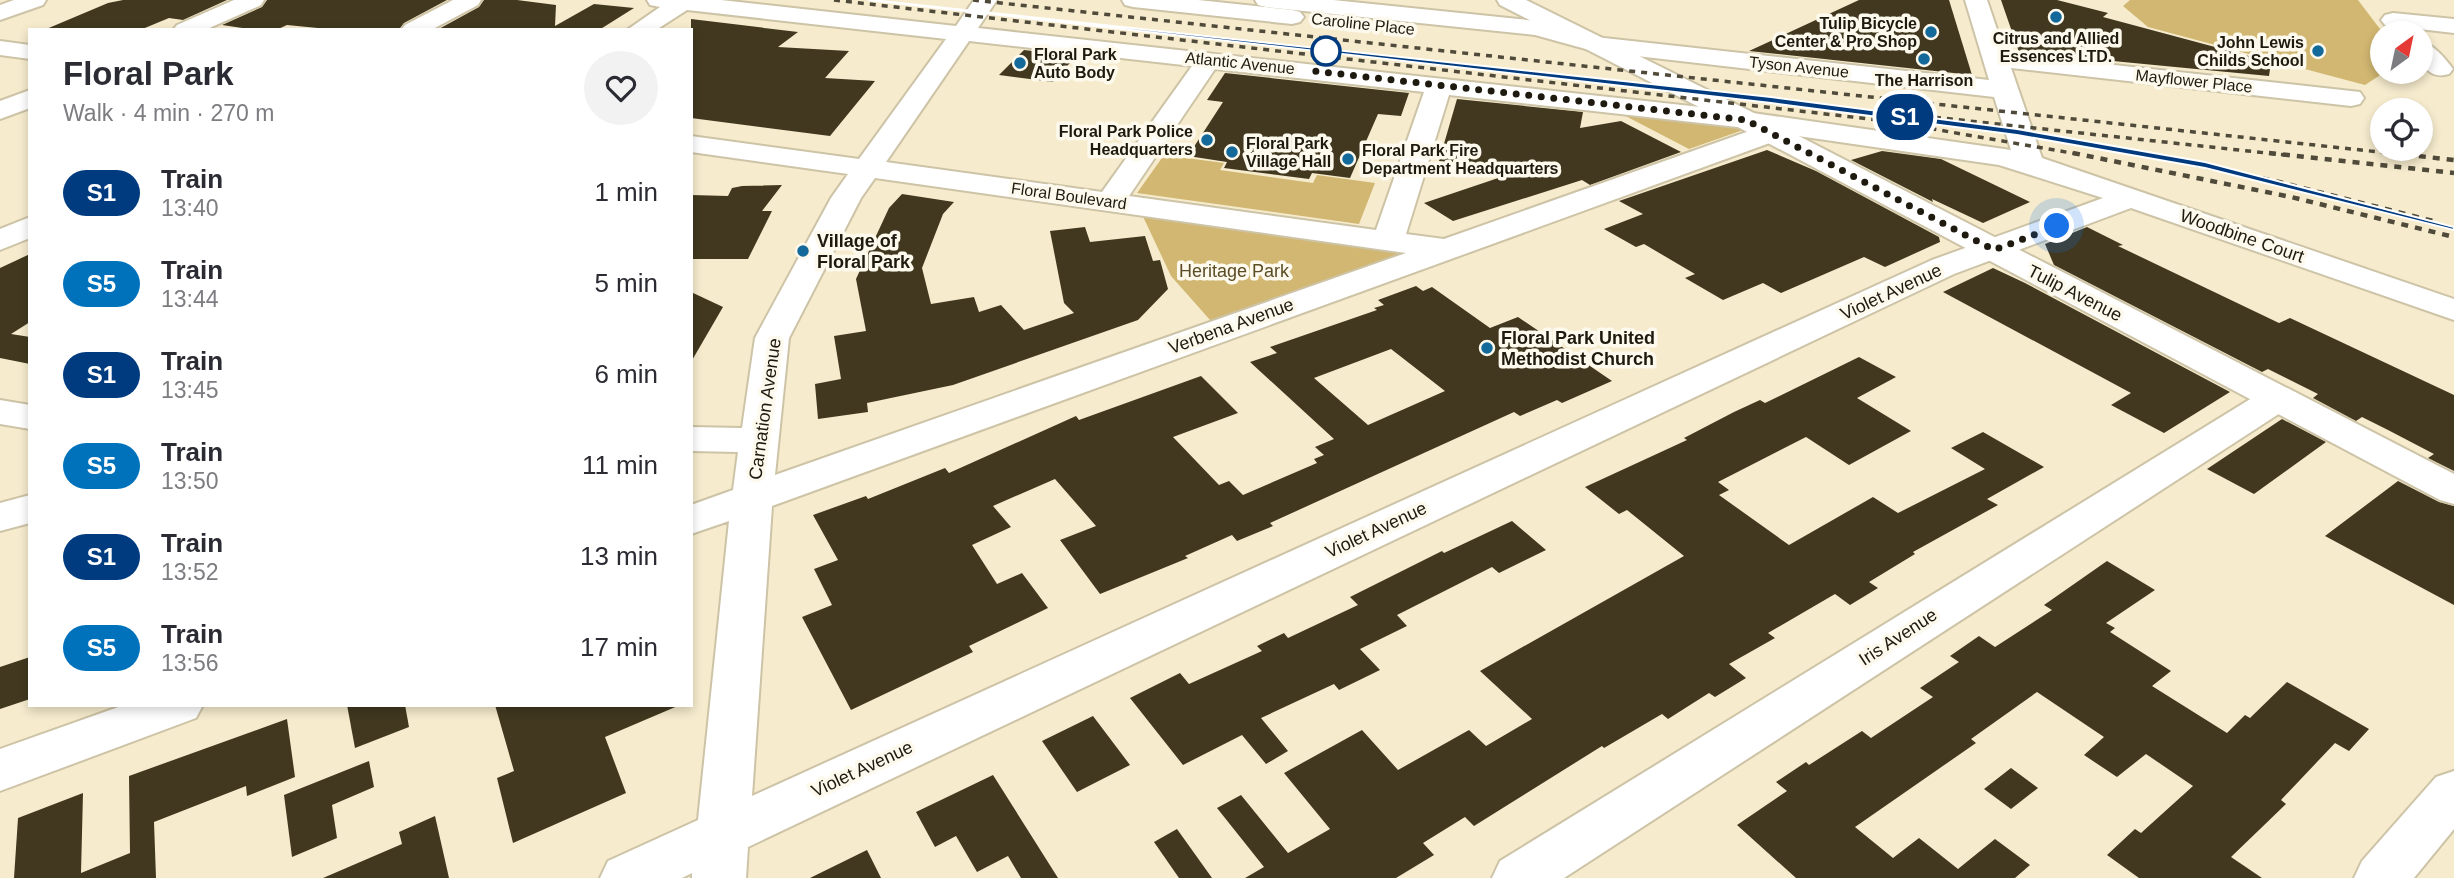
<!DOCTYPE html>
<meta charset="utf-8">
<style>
body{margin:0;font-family:Helvetica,sans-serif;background:#f2f2f3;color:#2b2b33;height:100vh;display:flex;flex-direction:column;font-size:26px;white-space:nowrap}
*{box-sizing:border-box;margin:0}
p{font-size:23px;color:#7c7c81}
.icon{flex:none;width:38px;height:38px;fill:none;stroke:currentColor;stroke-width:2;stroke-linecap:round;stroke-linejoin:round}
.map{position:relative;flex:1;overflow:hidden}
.panel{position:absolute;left:28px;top:28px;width:665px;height:679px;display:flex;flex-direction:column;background:#fff;border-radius:0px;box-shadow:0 4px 10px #0003}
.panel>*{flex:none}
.badge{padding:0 14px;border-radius:23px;font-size:24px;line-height:46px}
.needle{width:46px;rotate:33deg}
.controls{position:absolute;left:2370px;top:21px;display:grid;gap:14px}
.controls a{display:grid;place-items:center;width:63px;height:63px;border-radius:50%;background:#fff;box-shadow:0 4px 10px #0003;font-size:35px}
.you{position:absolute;width:35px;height:35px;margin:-18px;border:5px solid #fff;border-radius:50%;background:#1a73e8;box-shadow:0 0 0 10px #1a73e833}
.map>.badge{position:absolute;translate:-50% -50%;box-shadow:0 0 0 4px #fff}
.round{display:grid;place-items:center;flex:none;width:74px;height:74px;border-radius:37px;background:#f2f2f3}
.head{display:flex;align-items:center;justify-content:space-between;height:119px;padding:0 35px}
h1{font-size:33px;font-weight:800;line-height:52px}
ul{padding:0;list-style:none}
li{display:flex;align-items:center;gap:21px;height:91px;padding:0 35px}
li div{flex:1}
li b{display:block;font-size:26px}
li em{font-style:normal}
li .badge{min-width:77px;font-weight:700;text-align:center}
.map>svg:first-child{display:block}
.green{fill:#d1b771}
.building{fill:#41381f;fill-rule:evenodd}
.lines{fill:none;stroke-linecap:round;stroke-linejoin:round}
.minor-casing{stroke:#cdc3a6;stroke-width:4}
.major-casing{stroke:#cdc3a6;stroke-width:4}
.minor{fill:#fff;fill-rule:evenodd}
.major{fill:#fff;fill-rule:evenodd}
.rail-far1{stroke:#4f4a3a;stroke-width:3.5;stroke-dasharray:6 6;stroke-linecap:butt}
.rail{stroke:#4f4a3a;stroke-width:4.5;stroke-dasharray:7 7;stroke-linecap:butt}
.line{fill:#003b80;stroke:#fff;stroke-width:2}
.walk{stroke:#1e1a0f;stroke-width:7;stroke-dasharray:0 12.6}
.poi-dot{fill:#12699a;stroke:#fdf9ed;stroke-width:2.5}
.stop-dot{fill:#fff;stroke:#003b80;stroke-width:3.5}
.labels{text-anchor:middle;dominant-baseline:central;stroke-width:7;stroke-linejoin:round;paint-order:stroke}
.far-poi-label{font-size:16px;font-weight:bold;fill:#1e1a0f;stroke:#fdf9ed;text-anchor:end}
.far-street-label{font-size:16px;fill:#1e1a0f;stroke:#fdf9ed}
.street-label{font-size:18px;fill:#1e1a0f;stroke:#fdf9ed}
.poi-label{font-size:18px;font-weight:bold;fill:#1e1a0f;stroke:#fdf9ed;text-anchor:start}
.park-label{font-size:18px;fill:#5a4c25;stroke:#fdf9ed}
</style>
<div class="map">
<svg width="2454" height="878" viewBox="0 0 2454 878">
<rect width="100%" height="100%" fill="#f6ebcd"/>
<g class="green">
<path d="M2130 0H2358L2383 33 2382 72H2385L2365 85 2148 27 2123 6Z"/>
<path d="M1614 110 1725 120 1746 129 1689 149Z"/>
<path d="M1164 155 1224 163 1220 170 1313 183 1317 175 1375 183 1359 224 1137 193Z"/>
<path d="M1139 208 1437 249 1218 329 1171 276Z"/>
</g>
<g class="building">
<path d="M123 0H227L183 20 169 18 140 30H44L108 3Z"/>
<path d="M267 0H447L404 23 399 30H338L287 25 276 30H256L222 25 262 7Z"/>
<path d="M484 0H517L556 5 555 26 594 4 634 8 599 30H437L479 7Z"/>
<path d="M1859 0H1949L1972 75 1749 51Z"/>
<path d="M2001 0H2057L2108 13 2103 17 2271 62 2269 76 2019 52Z"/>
<path d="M691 19 798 32 778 47 849 51 825 78 875 81 830 136 691 118Z"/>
<path d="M1024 50 1076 56 1053 82 999 75Z"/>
<path d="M1225 73 1409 93 1401 116 1378 114 1350 178 1312 173 1309 179 1224 168 1227 162 1188 156 1223 102 1207 100Z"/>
<path d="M1457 99 1583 112 1580 128 1621 121 1681 152 1590 185 1582 180 1453 221 1424 203 1519 171 1439 161Z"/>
<path d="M1767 150 1816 171 1939 237 1940 242 1885 267 1864 257 1781 293 1763 283 1723 300 1685 278 1695 274 1644 244 1636 247 1604 229 1643 214 1619 201Z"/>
<path d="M1882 151 1941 159 2030 202 1983 223 1932 199 1933 202 1851 160Z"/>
<path d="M782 185 762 211H772L748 259H691V195L728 196 732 188 742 186Z"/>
<path d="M902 194 954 202 943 214 922 268 931 304 974 297 979 312 1001 305 1024 330 1074 313 1064 303 1050 231 1085 227 1090 242 1145 236 1153 261 1160 260 1168 289 1138 320 953 385 867 403 868 412 818 419 815 384 841 379 834 336 866 331 856 279 889 208Z"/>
<path d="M2087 227 2123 245 2118 246 2279 323 2290 318 2454 395V471L2428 458 2434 454 2388 430 2362 417 2356 421 2313 398 2318 394 2268 369 2262 372 2054 265 2045 244Z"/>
<path d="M30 254V322L11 334 30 337V364L0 358V268Z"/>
<path d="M1993 268 2025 283 2230 392 2164 433 2111 405 2131 393 1943 292Z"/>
<path d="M1416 286 1423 291 1432 287 1490 328 1518 317 1612 381 1562 403 1557 400 1520 416 1514 412 1270 523 1273 526 1237 541 1232 535 1185 556 1188 558 1100 594 1060 540 1096 526 1055 479 993 506 1011 527 972 545 997 584 1022 573 1048 608 969 646 973 652 851 710 802 617 832 605 814 569 838 560 813 515 866 496 868 499 945 468 949 473 1076 416 1079 420 1201 376 1238 413 1173 437 1219 485 1229 481 1243 495 1317 463 1314 459 1324 455 1315 447 1334 439 1250 362 1277 353 1270 347 1377 310 1374 308 1384 305 1378 300ZM1391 349 1445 391 1368 425 1314 378Z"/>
<path d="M691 292 723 307 691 362Z"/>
<path d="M1859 357 1896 377 1857 398 1911 431 1849 465 1806 437 1718 482 1729 490 1719 495 1789 545 1873 497 1898 513 1985 469 1951 448 1983 432 2044 467 1987 499 1998 505 1913 552 1915 554 1869 582 1878 588 1850 605 1835 594 1768 633 1775 638 1729 664 1746 678 1715 697 1709 693 1668 719 1662 714 1604 748 1602 746 1474 826 1465 817 1423 843 1434 855 1396 878H1245L1264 867 1217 808 1241 795 1288 853 1330 829 1284 773 1362 730 1398 770 1469 730 1486 746 1532 719 1480 671 1684 556 1627 510 1619 514 1585 487 1687 440 1684 438 1734 412 1760 400 1765 403Z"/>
<path d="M2282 419 2326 442 2254 494 2207 469Z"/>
<path d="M2398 481 2439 502 2454 506V605L2325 536Z"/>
<path d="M1512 521 1546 550 1499 573 1492 567 1397 615 1407 626 1360 649 1380 670 1339 690 1334 684 1261 718 1288 751 1266 764 1242 735 1183 765 1130 698 1180 673 1189 684 1262 651 1257 646 1284 633 1288 638 1358 605 1350 597 1442 551 1444 553Z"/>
<path d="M2107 561 2155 590 2106 623 2115 628 2110 632 2171 671 2152 686 2227 733 2245 715 2250 718 2287 682 2369 729 2349 751 2335 743 2281 800 2286 804 2231 857 2262 878H2139L2107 855 2135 829 2141 833 2193 786 2146 754 2117 777 2084 755 2104 737 2037 692 1971 739 1976 743 1855 827 1893 858 1919 838 1958 869 1995 839 2030 865 2015 878H1796L1737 825 1787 791 1776 782 1806 762 1809 765 1862 731 1871 738 1933 697 1920 688 1959 662 1950 656 1979 636 1995 647 2052 610 2044 605Z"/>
<path d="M30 657V699L0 709V667Z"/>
<path d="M347 705H405L409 727 355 748Z"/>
<path d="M495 705H680L605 737 626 793 513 843 497 778 514 771Z"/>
<path d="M1093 716 1130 765 1077 792 1042 741Z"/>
<path d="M287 719 295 777 247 796 246 786 154 822 156 878H14L18 818 83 793 81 873 130 853 129 776Z"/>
<path d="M369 761 374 787 332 805 337 838 292 857 284 795Z"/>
<path d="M2011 768 2038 788 2011 809 1984 789Z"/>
<path d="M993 775 1058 878H1021L1008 856 977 872 956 836 935 847 916 812Z"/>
<path d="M435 816 449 878H323L402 844 399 832Z"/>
<path d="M1177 829 1212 878H1179L1154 842Z"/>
<path d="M867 850 881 878H810Z"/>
</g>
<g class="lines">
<g class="minor-casing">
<g id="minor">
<path d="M14 0H46L43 5 0 20V5Z"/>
<path d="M234 0H264L261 5 205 30H173L177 25Z"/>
<path d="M453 0H481L478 5 431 30H401L405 25Z"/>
<path d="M647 0H721L956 26 974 0H997L978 28 1746 112 2011 150 1994 97 1593 51 1535 35 1266 7 1258 5 1255 0H1333L1537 21 1595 37 1989 80 1965 0H1987L2005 53 2360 92 2364 98 2360 104 2351 106 2011 68 2042 158 2454 299V320L2131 208 1954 274 748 847 746 878H692V873L682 878H600L608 861 698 820 729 521 691 534V505L733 490 738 452 691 451V427L742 428 755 338 831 198 848 174 691 152V136L859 159 946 39 687 10 656 30H627L660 7 650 5ZM969 41 1192 66 1102 192 886 162ZM1215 69 1424 92 1376 230 1129 196ZM1449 95 1755 129 1444 239 1406 234ZM1784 134 1999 165 2103 198 1932 260 752 796 772 506 1781 139ZM875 178 1406 253 775 475 789 338 861 198Z"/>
<path d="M1122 0H1198L1292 10 1300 12 1304 17 1300 22 1292 24 1133 7 1125 5Z"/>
<path d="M2393 13 2454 19V33L2385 25 2381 20 2385 15Z"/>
<path d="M0 41 30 45V59L0 55Z"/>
<path d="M2420 41C2433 44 2445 58 2453 69L2449 74C2435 78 2430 73 2420 63Z"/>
<path d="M30 90V108L0 119V101Z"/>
<path d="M30 217V238L0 250V229Z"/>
<path d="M2278 387 2291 390 2297 398 2291 406 1564 878H1492L1500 861 2265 390Z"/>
<path d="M0 400 30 405V429L0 424Z"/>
<path d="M30 495V523L0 531V503Z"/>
<path d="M124 705H203L196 718 0 791V749Z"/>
</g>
</g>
<g class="major-casing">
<g id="major">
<path d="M1497 0H1526L1756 114 2454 474V504L2440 500 1736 126 1500 5Z"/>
<path d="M2454 771V829L2414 878H2354L2362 861 2436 777Z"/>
</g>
</g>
<use href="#minor" class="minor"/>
<use href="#major" class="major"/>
<g class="rail-far1">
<path d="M834 0 1887 121 2083 155"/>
<path d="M973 0 2407 155"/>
<path d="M1923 116 2285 155"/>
<path d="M2099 145 2147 155"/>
</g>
<g class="rail">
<path d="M2073 153 2291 197 2454 237"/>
<path d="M2139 153 2279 182 2437 222"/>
<path d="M2269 153 2454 173"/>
<path d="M2391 153 2454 160"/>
</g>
</g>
<path class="line" d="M868 0H872L1771 97 2017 129 2205 162 2454 227V230L2205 168 2017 135 1771 103Z"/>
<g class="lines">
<path class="walk" d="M1326 51 1314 71 1746 120 1994 250 2057 226"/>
</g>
<g class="poi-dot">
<circle cx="2056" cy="17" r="7"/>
<circle cx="1931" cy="32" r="7"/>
<circle cx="2318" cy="51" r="7"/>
<circle cx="1924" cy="59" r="7"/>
<circle cx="1020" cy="63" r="7"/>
<circle cx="1207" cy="140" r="7"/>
<circle cx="1232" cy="152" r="7"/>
<circle cx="1348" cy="159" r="7"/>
<circle cx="803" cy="251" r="7"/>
<circle cx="1487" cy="348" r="7"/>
</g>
<circle class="stop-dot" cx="1326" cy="51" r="14"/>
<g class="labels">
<g class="far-poi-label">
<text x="1917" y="23">Tulip Bicycle<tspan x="1917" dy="18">Center &amp; Pro Shop</tspan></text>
<text x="2056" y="38" text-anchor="middle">Citrus and Allied<tspan x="2056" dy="18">Essences LTD.</tspan></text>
<text x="2304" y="42">John Lewis<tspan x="2304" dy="18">Childs School</tspan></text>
<text x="1034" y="54" text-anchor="start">Floral Park<tspan x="1034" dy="18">Auto Body</tspan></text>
<text x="1924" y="80" text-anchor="middle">The Harrison</text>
<text x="1193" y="131">Floral Park Police<tspan x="1193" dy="18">Headquarters</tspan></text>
<text x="1246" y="143" text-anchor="start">Floral Park<tspan x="1246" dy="18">Village Hall</tspan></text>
<text x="1362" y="150" text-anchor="start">Floral Park Fire<tspan x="1362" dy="18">Department Headquarters</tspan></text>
</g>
<g class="far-street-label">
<text transform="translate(1363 24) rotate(6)">Caroline Place</text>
<text transform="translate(1240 63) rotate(6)">Atlantic Avenue</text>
<text transform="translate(1799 67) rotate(6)">Tyson Avenue</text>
<text transform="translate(2194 81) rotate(6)">Mayflower Place</text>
<text transform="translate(1069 196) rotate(8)">Floral Boulevard</text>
</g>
<g class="street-label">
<text transform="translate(2242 236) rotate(19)">Woodbine Court</text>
<text transform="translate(1891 292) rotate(-25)">Violet Avenue</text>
<text transform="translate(2075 293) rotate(27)">Tulip Avenue</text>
<text transform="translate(1231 326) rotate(-20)">Verbena Avenue</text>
<text transform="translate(765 409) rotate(-82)">Carnation Avenue</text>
<text transform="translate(1376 530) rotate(-25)">Violet Avenue</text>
<text transform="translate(1898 637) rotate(-33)">Iris Avenue</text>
<text transform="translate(862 769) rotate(-25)">Violet Avenue</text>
</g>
<g class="poi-label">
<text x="817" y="241">Village of<tspan x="817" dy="21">Floral Park</tspan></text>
<text x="1501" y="338">Floral Park United<tspan x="1501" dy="21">Methodist Church</tspan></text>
</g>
<g class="park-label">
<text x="1234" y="271">Heritage Park</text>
</g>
</g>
</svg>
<div class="controls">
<a><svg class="needle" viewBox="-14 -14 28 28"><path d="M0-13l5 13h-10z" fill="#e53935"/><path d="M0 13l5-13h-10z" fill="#7c7c81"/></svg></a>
<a><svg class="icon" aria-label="locate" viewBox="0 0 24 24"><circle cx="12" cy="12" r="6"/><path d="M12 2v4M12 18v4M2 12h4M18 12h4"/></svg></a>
</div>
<div class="you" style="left:2057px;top:226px"></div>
<b class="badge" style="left:1905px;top:117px;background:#003b80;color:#fff">S1</b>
<section class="panel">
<div class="head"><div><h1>Floral Park</h1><p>Walk · 4 min · 270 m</p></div><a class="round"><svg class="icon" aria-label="heart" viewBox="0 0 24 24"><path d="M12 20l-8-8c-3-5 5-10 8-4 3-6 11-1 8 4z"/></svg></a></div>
<ul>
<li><span class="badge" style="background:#003b80;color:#fff">S1</span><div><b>Train</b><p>13:40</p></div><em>1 min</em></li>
<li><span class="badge" style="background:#0072bc;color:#fff">S5</span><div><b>Train</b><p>13:44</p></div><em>5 min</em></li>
<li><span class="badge" style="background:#003b80;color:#fff">S1</span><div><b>Train</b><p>13:45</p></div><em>6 min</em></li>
<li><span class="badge" style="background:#0072bc;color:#fff">S5</span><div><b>Train</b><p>13:50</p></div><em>11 min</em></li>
<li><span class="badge" style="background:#003b80;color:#fff">S1</span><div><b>Train</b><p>13:52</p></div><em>13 min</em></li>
<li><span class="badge" style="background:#0072bc;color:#fff">S5</span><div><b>Train</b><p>13:56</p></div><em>17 min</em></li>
</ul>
</section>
</div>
